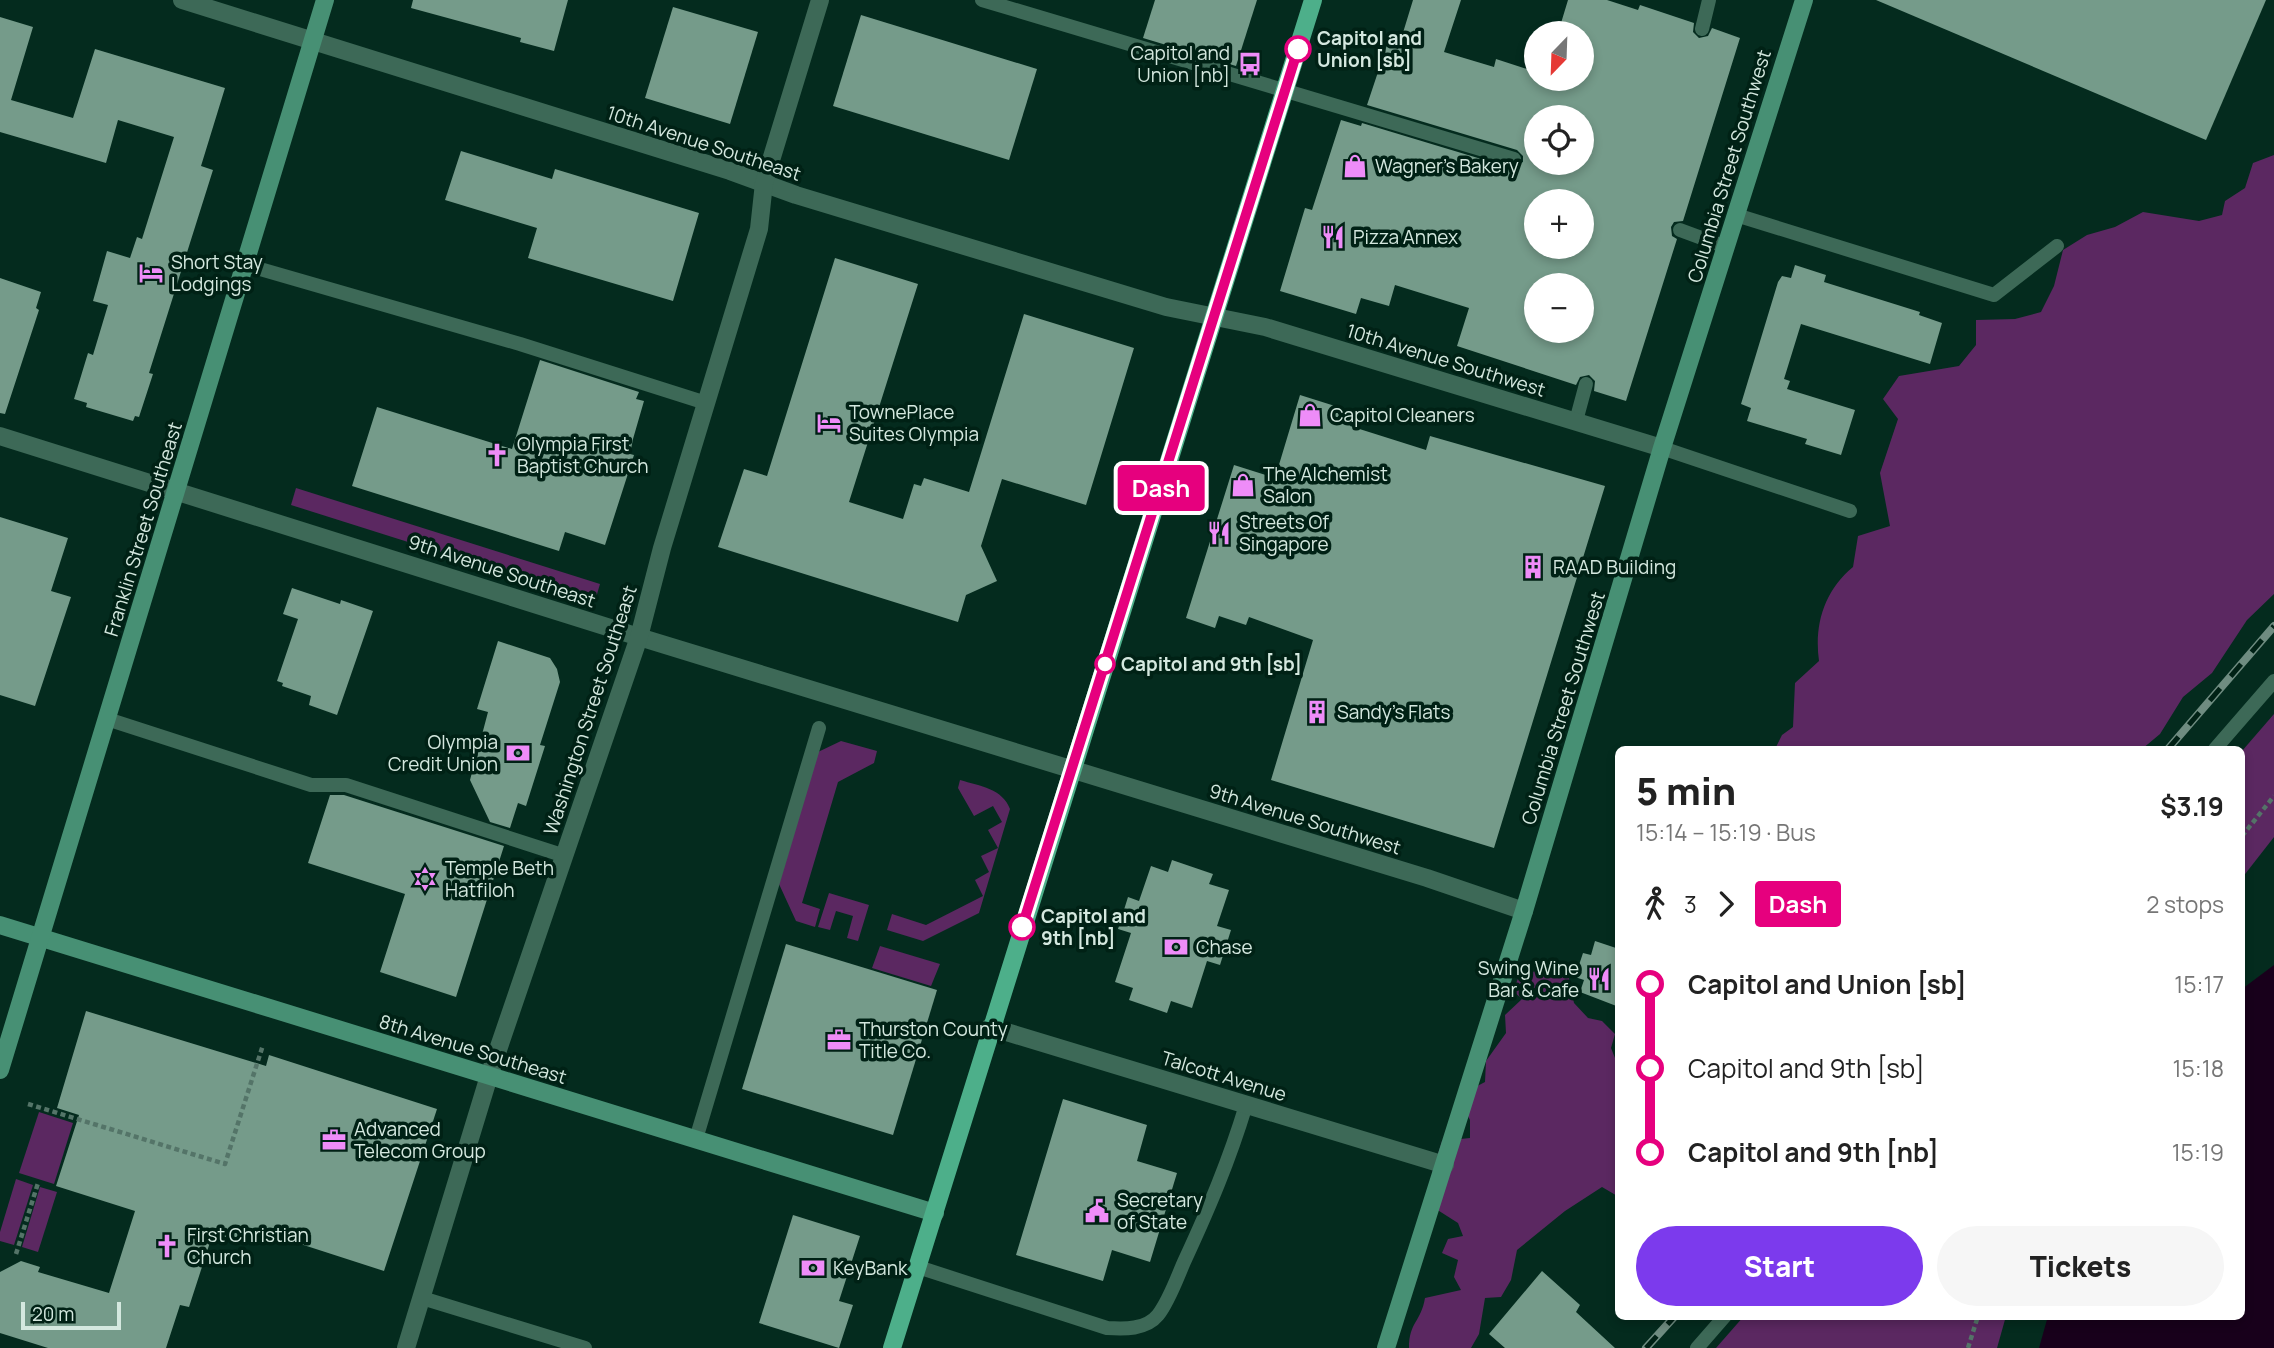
<!DOCTYPE html>
<meta charset="utf-8">
<style>
body{margin:0;font-family:Manrope,sans-serif;background:#f6f6f6;color:#222;height:100vh;display:flex;flex-direction:column;font-size:26px;white-space:nowrap}
*{box-sizing:border-box;margin:0}
p{font-size:23px;color:#767676}
.icon{flex:none;width:38px;height:38px;fill:none;stroke:currentColor;stroke-width:2;stroke-linecap:round;stroke-linejoin:round}
.map{position:relative;flex:1;overflow:hidden}
.side{position:absolute;left:1615px;top:746px;width:630px;height:574px;display:flex;flex-direction:column;background:#fff;border-radius:10px;box-shadow:0 4px 10px #0003}
.side>*{flex:none}
.badge{padding:0 14px;border-radius:5px;font-size:24px;line-height:46px}
.needle{width:46px;rotate:203deg}
.controls{position:absolute;left:1524px;top:21px;display:grid;gap:14px}
.controls a{display:grid;place-items:center;width:70px;height:70px;border-radius:50%;background:#fff;box-shadow:0 4px 10px #0003;font-size:35px}
.scale{position:absolute;left:21px;bottom:18px;width:100px;box-sizing:border-box;padding-left:7px;border:4px solid #d4e8df;border-top:0;font-size:19px;line-height:24px;white-space:nowrap;color:#d4e8df;-webkit-text-stroke:5px #002115;paint-order:stroke}
.map>.badge{position:absolute;translate:-50% -50%;box-shadow:0 0 0 4px #fff}
.legs{display:flex;align-items:center;gap:10px;height:77px;padding:0 21px;font-size:23px}
.legs p{margin-inline-start:auto}
.summary{display:flex;align-items:center;justify-content:space-between;height:119px;padding:0 21px}
h1{font-size:38px;font-weight:800;line-height:52px}
.primary-button{display:flex;gap:14px;margin-top:auto;padding:14px 21px}
.primary-button a{flex:1;height:80px;border-radius:42px;background:#7c3aed;color:#fff;font-size:28px;font-weight:800;line-height:80px;text-align:center}
.primary-button a+a{background:#f6f6f6;color:#222}
ul{padding:0 21px;list-style:none}
li{display:flex;align-items:center;gap:24px;height:84px;font-size:26px}
li i{display:grid;place-items:center;width:10px;height:100%;margin:0 9px;background:currentColor}
li i::after{content:'';width:18px;height:18px;margin:-9px;border:5px solid;border-radius:50%;background:#fff}
li p{margin-inline-start:auto}
li:first-child i{background:linear-gradient(#0000 50%,currentColor 0)}
li:last-child i{background:linear-gradient(currentColor 50%,#0000 0)}
.map>svg:first-child{display:block}
.green{fill:#5b2861}
.water{fill:#18001b}
.building{fill:#759b8a;fill-rule:evenodd}
.lines{fill:none;stroke-linecap:round;stroke-linejoin:round}
.path{stroke:#547468;stroke-width:4.5;stroke-dasharray:5 3.5;stroke-linecap:butt}
.lane{stroke:#3d6957;stroke-width:14}
.street{stroke:#3d6957;stroke-width:18}
.secondary{stroke:#479074;stroke-width:18}
.primary{stroke:#4daf8a;stroke-width:18}
.rail-casing{stroke:#6f8c81;stroke-width:8}
.rail{stroke:#002115;stroke-width:5;stroke-dasharray:16;stroke-linecap:butt}
.line-1-casing{stroke:#fff;stroke-width:16}
.line-1{stroke:#e6007e;stroke-width:10}
.stop-1-dot{fill:#fff;stroke:#e6007e;stroke-width:3.5}
.labels{text-anchor:middle;dominant-baseline:central;stroke-width:7;stroke-linejoin:round;paint-order:stroke}
.stop-label{font-size:19px;font-weight:bold;fill:#d4e8df;stroke:#002115;text-anchor:start}
.poi-label{font-size:19px;fill:#d4e8df;stroke:#002115;text-anchor:start}
.street-label{font-size:19px;fill:#d4e8df;stroke:#002115}
</style>
<div class="map">
<svg width="2274" height="1348" viewBox="0 0 2274 1348">
<rect width="100%" height="100%" fill="#042b1e"/>
<g class="green">
<path d="M2274 155V594L2247 620 2212 673 2183 697 2160 734 2142 749H1775L1782 735 1793 727 1795 683 1819 661C1814 625 1824 591 1853 567L1858 536 1890 526 1880 473 1898 419 1883 399 1899 376 1959 366 1976 345V320L2015 319 2041 312 2054 286 2063 250 2087 235 2115 227 2143 212 2199 221 2222 215 2225 201 2245 188 2253 163Z"/>
<path d="M296 488 600 584 595 601 291 505Z"/>
<path d="M2274 714V837L2242 878V751Z"/>
<path d="M841 741 877 751 874 763 838 782 802 903 820 909 815 927 796 921 779 884 818 752Z"/>
<path d="M960 780C980 786 1003 789 1010 809L979 913 923 941 887 930 892 914 926 925 983 896 975 880 989 872 981 856 998 848 988 830 1002 822 993 806 974 816 958 788Z"/>
<path d="M829 893 869 905 858 941 847 938 853 916 836 911 830 930 818 927Z"/>
<path d="M880 946 940 964 931 986 872 968Z"/>
<path d="M1546 968 1568 974 1574 1003 1588 1018 1602 1021 1615 1034 1611 1048 1619 1068V1197L1602 1187 1565 1211 1517 1250 1511 1280 1501 1297 1485 1298 1479 1334 1471 1348H1409C1409 1322 1421 1322 1425 1298L1461 1290 1454 1277 1458 1260 1442 1253 1448 1239 1463 1236 1458 1223 1436 1209 1445 1187 1432 1173 1442 1141 1470 1138V1120L1458 1096 1485 1082 1486 1061 1506 1033 1505 1015 1522 999 1513 991 1519 976Z"/>
<path d="M39 1112 73 1123 54 1184 19 1173Z"/>
<path d="M16 1179 33 1185 14 1245 0 1241V1232Z"/>
<path d="M40 1187 57 1192 38 1252 22 1247Z"/>
<path d="M1744 1316H2006L1997 1348H1716Z"/>
</g>
<path class="water" d="M2274 965V1348H2039L2048 1316H2242V989Z"/>
<g class="building">
<path d="M413 0H568L554 51 520 42 521 38 411 8Z"/>
<path d="M1155 0H1257L1236 66 1143 38Z"/>
<path d="M1413 0H1461L1444 52 1494 67 1496 59 1536 72V79H1582V33H1558L1568 0H1607L1638 10 1640 5 1694 23 1693 32 1699 38 1708 36 1712 28 1740 38 1683 221 1674 222 1671 227 1672 236 1677 239 1626 401 1594 391 1595 381 1589 375 1580 377 1576 385 1457 346 1469 308 1395 285 1389 306 1361 298 1356 314 1280 291 1305 208 1312 210 1341 120 1361 126 1362 123 1511 168 1523 162V156L1517 150 1367 105 1387 45 1398 49ZM1536 117H1582V163H1536ZM1536 201H1582V247H1536ZM1536 285H1582V331H1536Z"/>
<path d="M1876 0H2266L2206 140Z"/>
<path d="M673 7 758 32 730 124 645 98Z"/>
<path d="M861 15 1037 69 1009 160 833 106Z"/>
<path d="M0 17 33 27 11 100 73 118 95 49 225 88 201 166 213 170 149 373 153 374 139 417 135 416 133 421 86 407 87 403 74 399 88 353 93 355 108 305 93 301 107 251 130 258 137 237 142 239 174 137 118 120 106 163 0 132Z"/>
<path d="M461 151 552 179 555 169 699 213 673 301 528 258 537 228 445 200Z"/>
<path d="M835 258 918 284 849 502 903 519 914 484 921 486 924 478 969 492 1024 314 1134 348 1086 505 1002 479 981 546 997 581 966 595 958 622 718 547 744 469 767 476Z"/>
<path d="M1795 265 1826 275 1824 282 1920 312 1919 315 1942 323 1930 364 1801 324 1784 379 1790 381 1787 389 1855 410 1841 455 1805 444 1807 439 1747 421 1751 408 1741 404 1778 282 1782 276 1791 278Z"/>
<path d="M0 278 41 292 36 308 39 310 5 414 0 413Z"/>
<path d="M540 360 639 392 636 399 644 401 633 439 630 454 634 455 605 545 565 532 559 551 352 486 377 407 512 449Z"/>
<path d="M1300 395 1354 412 1350 426 1426 450 1430 436 1605 486 1494 848 1271 780 1313 640 1249 617 1246 625 1219 616 1215 628 1186 618 1234 465 1275 478Z"/>
<path d="M0 517 68 538 51 591 71 597 35 706 0 695Z"/>
<path d="M292 588 340 604 341 600 373 611 337 715 309 705 311 696 282 686 283 683 277 681 298 619 283 614Z"/>
<path d="M498 641 550 658 557 669 560 682 540 745 545 746 526 806 518 803 510 828 490 822 470 780 488 712 477 709Z"/>
<path d="M330 795H344L504 846 456 997 380 972 405 894 308 863Z"/>
<path d="M1172 860 1213 874 1209 884 1229 890 1217 926 1231 930 1220 965 1207 961 1192 1008 1171 1001 1167 1013 1129 1000 1133 988 1115 982 1131 933 1118 929 1128 897 1139 901 1151 866 1168 872Z"/>
<path d="M1595 941 1619 949V1007L1580 992 1584 980 1575 977 1583 953 1591 955Z"/>
<path d="M786 944 937 990 893 1135 742 1089Z"/>
<path d="M86 1011 266 1066 269 1055 437 1109 384 1271 251 1228 246 1243 213 1233 189 1307 180 1305 166 1348H48L0 1333V1272L21 1261 40 1267 38 1272 109 1293 135 1211 56 1186 79 1115 57 1108Z"/>
<path d="M1063 1099 1147 1125 1137 1161 1177 1173 1150 1262 1112 1250 1103 1281 1016 1255Z"/>
<path d="M793 1215 860 1236 839 1301 853 1305 839 1348 759 1323Z"/>
<path d="M1542 1271 1580 1305 1576 1312 1615 1348H1505L1489 1334Z"/>
</g>
<g class="lines">
<g class="path">
<path d="M2242 836 2274 796"/>
<path d="M28 1104 225 1164 263 1045"/>
<path d="M16 1254 38 1183"/>
<path d="M1968 1348 1978 1316"/>
</g>
<g class="lane">
<path d="M982 0 1514 159"/>
<path d="M1702 29 1709 0"/>
<path d="M1736 215 1994 295 2057 246"/>
<path d="M1680 230 1726 247"/>
<path d="M246 265 520 344 706 403"/>
<path d="M1576 421 1586 384"/>
<path d="M1662 448 1850 511"/>
<path d="M107 719 311 785H346L565 856"/>
<path d="M2215 749 2274 681"/>
<path d="M696 1139 819 728"/>
<path d="M918 1267 1107 1328C1124 1329 1146 1330 1158 1315 1169 1301 1177 1278 1184 1262 1209 1208 1229 1161 1246 1105"/>
<path d="M422 1298 585 1348"/>
<path d="M1697 1348 1725 1316"/>
</g>
<g class="street">
<path d="M182 0 730 171 796 195 1166 307 1265 327 1662 448"/>
<path d="M0 436 639 637 1427 878 1524 911"/>
<path d="M990 1027 1445 1165"/>
<path d="M406 1348 489 1076 639 637 662 548 759 229 764 183 820 0"/>
</g>
<g class="secondary">
<path d="M0 925 935 1213"/>
<path d="M0 1070 325 0"/>
<path d="M1386 1348 1524 911 1662 448 1804 0"/>
</g>
<path class="primary" d="M892 1348 1313 0"/>
<g class="rail-casing">
<g id="rail">
<path d="M2168 749 2274 626"/>
<path d="M1646 1348 1675 1316"/>
</g>
</g>
<use href="#rail" class="rail"/>
</g>
<g class="lines">
<g class="line-1-casing">
<path id="line-1" d="M1022 927 1298 49"/>
</g>
<use href="#line-1" class="line-1"/>
</g>
<defs>
<g id="bus-bare" transform="scale(1.89)"><path d="M-5-6H5V4H4V6H2V4H-2V6H-4V4H-5ZM-3.5-4V0h7V-4ZM-3.5 1.2v1.5H-2V1.2ZM2 1.2v1.5H3.5V1.2Z" fill="#ee8cf8" stroke="#002115" stroke-width="2.5" paint-order="stroke"/></g>
<g id="shop-bare" transform="scale(1.89)"><path d="M-5-2.5h2.3a2.7 3.5 0 0 1 5.4 0H5L5.5 6h-11ZM-1.5-2.5h3a1.5 2.3 0 0 0-3 0Z" fill="#ee8cf8" stroke="#002115" stroke-width="2.5" paint-order="stroke"/></g>
<g id="restaurant-bare" transform="scale(1.89)"><path d="M-5-6h1v4h1v-4h1v4h1v-4h1v5L-1.5 .5V6h-2V.5L-5-1ZM5-6V6H3V1.5H1.5Q1.5-4 5-6Z" fill="#ee8cf8" stroke="#002115" stroke-width="2.5" paint-order="stroke"/></g>
<g id="hotel-bare" transform="scale(1.89)"><path d="M-6-4.5h1.5V1H6V5H4.5V3h-9V5H-6ZM-4 0a1.8 1.8 0 1 1 3.6 0ZM.5 0V-2.5h3Q6-2.5 6 0Z" fill="#ee8cf8" stroke="#002115" stroke-width="2.5" paint-order="stroke"/></g>
<g id="church-bare" transform="scale(1.89)"><path d="M-1.2-6h2.4v3.5h3.3v2.4h-3.3V6h-2.4V-.1h-3.3v-2.4h3.3Z" fill="#ee8cf8" stroke="#002115" stroke-width="2.5" paint-order="stroke"/></g>
<g id="building-bare" transform="scale(1.89)"><path d="M-4-6H4V6H1V3H-1V6H-4ZM-2.5-4.3h1.7v1.8h-1.7ZM.8-4.3h1.7v1.8H.8ZM-2.5-1h1.7V.8h-1.7ZM.8-1h1.7V.8H.8Z" fill="#ee8cf8" stroke="#002115" stroke-width="2.5" paint-order="stroke"/></g>
<g id="bank-bare" transform="scale(1.89)"><path d="M-6-4H6V4H-6ZM0-2.3a2.3 2.3 0 1 0 0 4.6a2.3 2.3 0 1 0 0-4.6Z" fill="#ee8cf8" stroke="#002115" stroke-width="2.5" paint-order="stroke"/></g>
<g id="synagogue-bare" transform="scale(1.89)"><path d="M0-6.5L5.6 3.2H-5.6ZM0 6.5L5.6-3.2H-5.6Z" fill="#ee8cf8" stroke="#002115" stroke-width="2.5" paint-order="stroke"/></g>
<g id="office-bare" transform="scale(1.89)"><path d="M-6-3h4V-5.5h4V-3h4V5H-6ZM-1-4.5V-3h2v-1.5ZM-6 0V1H6V0Z" fill="#ee8cf8" stroke="#002115" stroke-width="2.5" paint-order="stroke"/></g>
<g id="civic-bare" transform="scale(1.89)"><path d="M-.6-6.5H3V-4.5H.6V-3L4-1V1h2V6H-6V1h2V-1L-.6-3ZM-1.2 2.5V6h2.4V2.5Z" fill="#ee8cf8" stroke="#002115" stroke-width="2.5" paint-order="stroke"/></g>
</defs>
<g fill-rule="evenodd">
<use href="#bus-bare" x="1250" y="64"/>
<use href="#shop-bare" x="1355" y="166"/>
<use href="#restaurant-bare" x="1333" y="237"/>
<use href="#hotel-bare" x="151" y="273"/>
<use href="#shop-bare" x="1310" y="415"/>
<use href="#hotel-bare" x="829" y="423"/>
<use href="#church-bare" x="497" y="455"/>
<use href="#shop-bare" x="1243" y="485"/>
<use href="#restaurant-bare" x="1219" y="533"/>
<use href="#building-bare" x="1533" y="567"/>
<use href="#building-bare" x="1317" y="712"/>
<use href="#bank-bare" x="518" y="753"/>
<use href="#synagogue-bare" x="425" y="879"/>
<use href="#bank-bare" x="1176" y="947"/>
<use href="#restaurant-bare" x="1599" y="979"/>
<use href="#office-bare" x="839" y="1040"/>
<use href="#office-bare" x="334" y="1140"/>
<use href="#civic-bare" x="1097" y="1211"/>
<use href="#church-bare" x="167" y="1246"/>
<use href="#bank-bare" x="813" y="1268"/>
</g>
<g class="stop-1-dot">
<circle cx="1298" cy="49" r="12"/>
<circle cx="1105" cy="664" r="9"/>
<circle cx="1022" cy="927" r="12"/>
</g>
<g class="labels">
<g class="stop-label">
<text x="1317" y="38">Capitol and<tspan x="1317" dy="22">Union [sb]</tspan></text>
<text x="1121" y="664">Capitol and 9th [sb]</text>
<text x="1041" y="916">Capitol and<tspan x="1041" dy="22">9th [nb]</tspan></text>
</g>
<g class="poi-label">
<text x="1230" y="53" text-anchor="end">Capitol and<tspan x="1230" dy="22">Union [nb]</tspan></text>
<text x="1375" y="166">Wagner's Bakery</text>
<text x="1353" y="237">Pizza Annex</text>
<text x="171" y="262">Short Stay<tspan x="171" dy="22">Lodgings</tspan></text>
<text x="849" y="412">TownePlace<tspan x="849" dy="22">Suites Olympia</tspan></text>
<text x="1330" y="415">Capitol Cleaners</text>
<text x="517" y="444">Olympia First<tspan x="517" dy="22">Baptist Church</tspan></text>
<text x="1263" y="474">The Alchemist<tspan x="1263" dy="22">Salon</tspan></text>
<text x="1239" y="522">Streets Of<tspan x="1239" dy="22">Singapore</tspan></text>
<text x="1553" y="567">RAAD Building</text>
<text x="1337" y="712">Sandy's Flats</text>
<text x="498" y="742" text-anchor="end">Olympia<tspan x="498" dy="22">Credit Union</tspan></text>
<text x="445" y="868">Temple Beth<tspan x="445" dy="22">Hatfiloh</tspan></text>
<text x="1196" y="947">Chase</text>
<text x="1579" y="968" text-anchor="end">Swing Wine<tspan x="1579" dy="22">Bar &amp; Cafe</tspan></text>
<text x="859" y="1029">Thurston County<tspan x="859" dy="22">Title Co.</tspan></text>
<text x="354" y="1129">Advanced<tspan x="354" dy="22">Telecom Group</tspan></text>
<text x="1117" y="1200">Secretary<tspan x="1117" dy="22">of State</tspan></text>
<text x="187" y="1235">First Christian<tspan x="187" dy="22">Church</tspan></text>
<text x="833" y="1268">KeyBank</text>
</g>
<g class="street-label">
<text transform="translate(704 143) rotate(18)">10th Avenue Southeast</text>
<text transform="translate(1729 166) rotate(-73)">Columbia Street Southwest</text>
<text transform="translate(1446 360) rotate(17)">10th Avenue Southwest</text>
<text transform="translate(143 529) rotate(-73)">Franklin Street Southeast</text>
<text transform="translate(502 571) rotate(18)">9th Avenue Southeast</text>
<text transform="translate(1563 708) rotate(-73)">Columbia Street Southwest</text>
<text transform="translate(590 710) rotate(-72)">Washington Street Southeast</text>
<text transform="translate(1305 819) rotate(17)">9th Avenue Southwest</text>
<text transform="translate(473 1049) rotate(17)">8th Avenue Southeast</text>
<text transform="translate(1224 1076) rotate(17)">Talcott Avenue</text>
</g>
</g>
</svg>
<div class="controls">
<a><svg class="needle" viewBox="-14 -14 28 28"><path d="M0-13l5 13h-10z" fill="#e53935"/><path d="M0 13l5-13h-10z" fill="#767676"/></svg></a>
<a><svg class="icon" aria-label="locate" viewBox="0 0 24 24"><circle cx="12" cy="12" r="6"/><path d="M12 2v4M12 18v4M2 12h4M18 12h4"/></svg></a>
<a>+</a>
<a>−</a>
</div>
<div class="scale">20 m</div>
<b class="badge" style="left:1161px;top:488px;background:#e6007e;color:#fff">Dash</b>
<section class="side">
<div class="summary"><div><h1>5 min</h1><p>15:14 – 15:19 · Bus</p></div><b>$3.19</b></div>
<div class="legs"><svg class="icon" aria-label="walk" viewBox="0 0 24 24"><circle cx="13" cy="4" r="2"/><path d="M13 8l-2 6 4 7M11 14l-3 7M7 12l3-4h3l4 4"/></svg>3<svg class="icon" aria-label="forward" viewBox="0 0 24 24"><path d="M9 5l7 7-7 7"/></svg><b class="badge" style="background:#e6007e;color:#fff">Dash</b><p>2 stops</p></div>
<ul>
<li><i style="color:#e6007e"></i><b>Capitol and Union [sb]</b><p>15:17</p></li>
<li><i style="color:#e6007e"></i><span>Capitol and 9th [sb]</span><p>15:18</p></li>
<li><i style="color:#e6007e"></i><b>Capitol and 9th [nb]</b><p>15:19</p></li>
</ul>
<div class="primary-button"><a>Start</a><a>Tickets</a></div>
</section>
</div>
